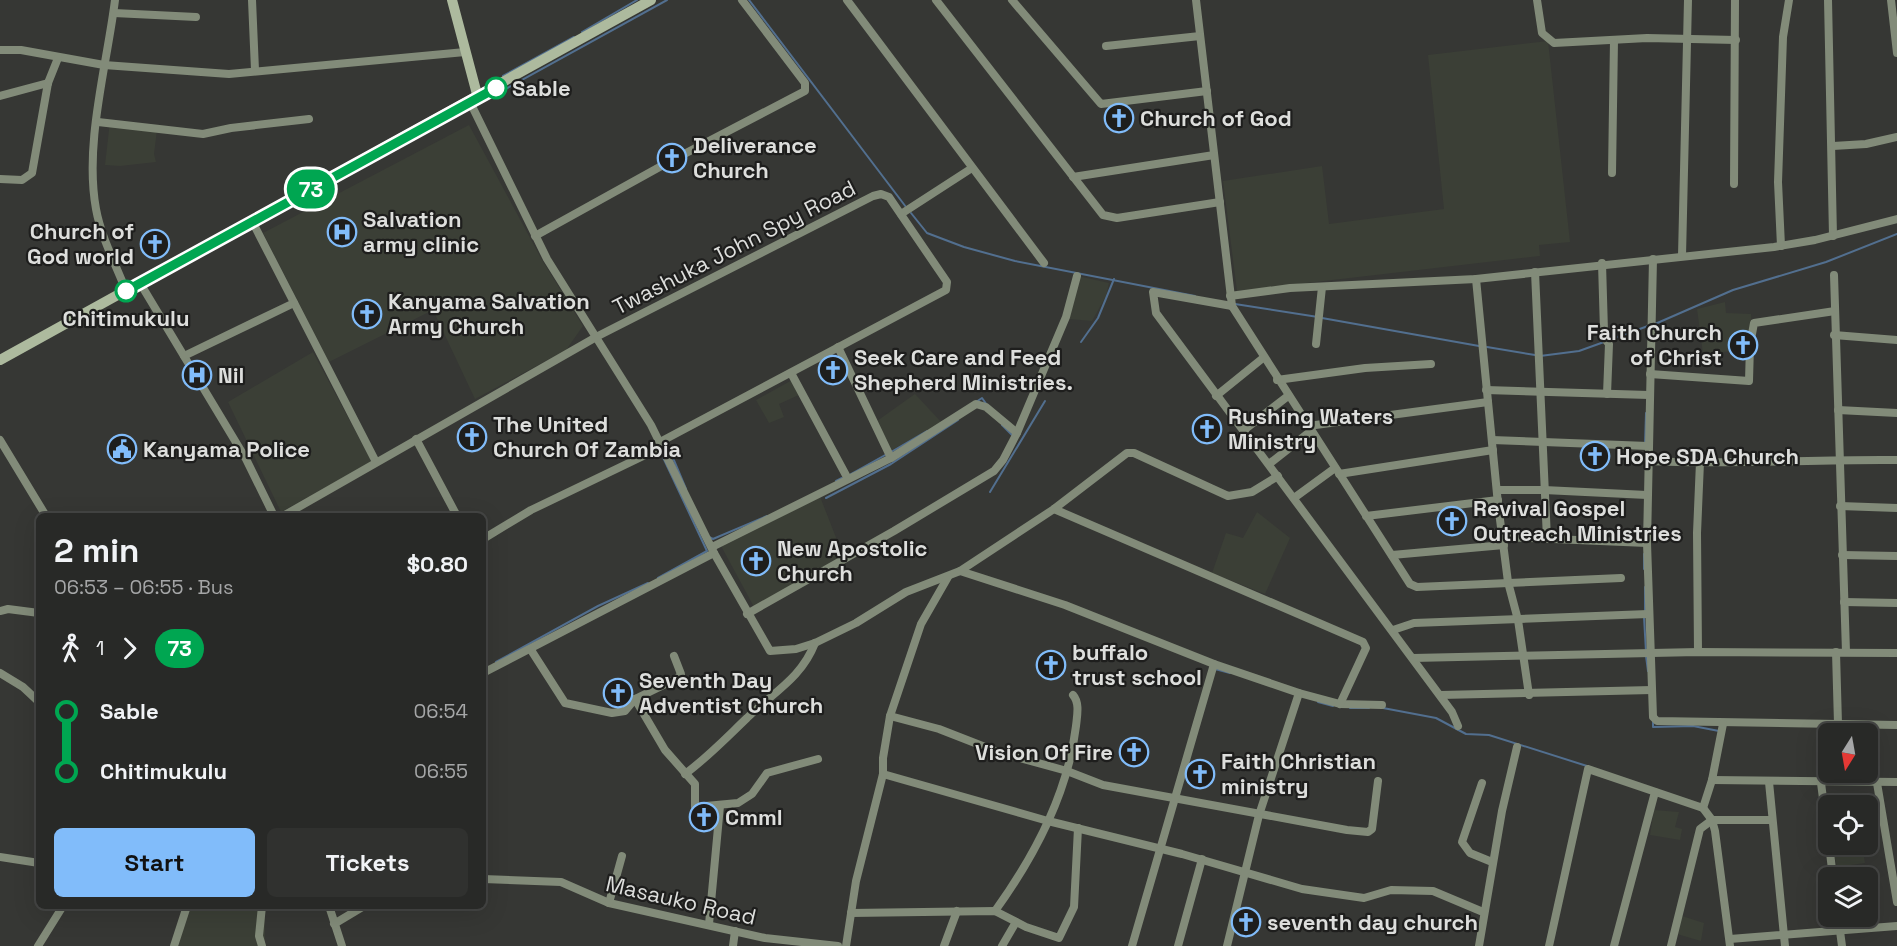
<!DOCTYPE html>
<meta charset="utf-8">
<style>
body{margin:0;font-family:"Space Grotesk",sans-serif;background:#30312f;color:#f1f3f6;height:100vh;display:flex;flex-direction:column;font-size:22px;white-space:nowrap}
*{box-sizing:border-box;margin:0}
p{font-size:20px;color:#a5a6a7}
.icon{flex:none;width:33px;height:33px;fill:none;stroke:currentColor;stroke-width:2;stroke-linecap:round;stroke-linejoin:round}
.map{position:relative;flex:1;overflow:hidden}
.details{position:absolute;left:36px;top:513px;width:450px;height:396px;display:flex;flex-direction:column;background:#282927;border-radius:9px;box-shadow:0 6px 24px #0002,0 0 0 2px #444544}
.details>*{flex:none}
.badge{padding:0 12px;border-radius:20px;font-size:21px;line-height:39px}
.needle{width:39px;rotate:191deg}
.fabs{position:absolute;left:1818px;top:723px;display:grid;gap:12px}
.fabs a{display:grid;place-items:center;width:60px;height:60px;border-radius:9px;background:#282927;box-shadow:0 6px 24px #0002,0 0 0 2px #444544;font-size:30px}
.map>.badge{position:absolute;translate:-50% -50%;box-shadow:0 0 0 3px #fff}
.legs{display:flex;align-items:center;gap:9px;height:66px;padding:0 18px;font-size:20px}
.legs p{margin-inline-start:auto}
.overview{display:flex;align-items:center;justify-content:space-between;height:102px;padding:0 18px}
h1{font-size:33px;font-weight:600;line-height:45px}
.primary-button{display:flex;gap:12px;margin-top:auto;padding:12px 18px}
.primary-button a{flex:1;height:69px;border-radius:9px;background:#81bcfa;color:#111;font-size:24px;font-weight:600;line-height:69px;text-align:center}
.primary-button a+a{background:#30312f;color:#f1f3f6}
ul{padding:0 18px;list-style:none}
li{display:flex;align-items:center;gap:21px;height:60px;font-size:22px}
li i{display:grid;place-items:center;width:9px;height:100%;margin:0 8px;background:currentColor}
li i::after{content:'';width:15px;height:15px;margin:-8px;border:4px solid;border-radius:50%;background:#282927}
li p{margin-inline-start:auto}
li:first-child i{background:linear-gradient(#0000 50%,currentColor 0)}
li:last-child i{background:linear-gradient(currentColor 50%,#0000 0)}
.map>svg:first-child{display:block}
.built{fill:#3b3f36}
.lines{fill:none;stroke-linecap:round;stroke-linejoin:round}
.stream{stroke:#526f8f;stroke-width:2}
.street{stroke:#828b79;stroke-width:8}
.secondary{stroke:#adba9e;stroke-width:10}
.line-1-casing{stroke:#fff;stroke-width:14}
.line-1{stroke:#00a651;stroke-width:9}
.stop-1-dot{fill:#fff;stroke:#00a651;stroke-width:3}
.labels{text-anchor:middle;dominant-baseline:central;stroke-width:4.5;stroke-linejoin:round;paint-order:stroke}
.stop-label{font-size:22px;font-weight:bold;fill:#dddedc;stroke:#1e1e1d;text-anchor:start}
.poi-label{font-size:22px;font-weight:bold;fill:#dddedc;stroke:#1e1e1d;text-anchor:start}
.street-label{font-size:22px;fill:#dddedc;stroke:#1e1e1d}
</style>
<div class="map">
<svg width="1897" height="946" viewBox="0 0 1897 946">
<rect width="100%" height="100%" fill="#363734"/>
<g class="built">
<path d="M1548 41 1570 242 1539 245 1540 256 1237 291 1223 181 1322 166 1329 224 1444 209 1428 55Z"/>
<path d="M110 121 157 130 154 154 156 162 120 166 105 165Z"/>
<path d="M469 125 542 260 583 326 566 350 475 399 433 310 329 362 263 233Z"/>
<path d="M1078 276 1109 283 1106 296 1092 321 1069 319Z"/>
<path d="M1725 302 1726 313 1751 314 1753 349 1703 354 1697 309Z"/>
<path d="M313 352 372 462 281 512 228 402Z"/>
<path d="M794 379 801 394 779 404 784 417 769 423 756 400Z"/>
<path d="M915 394 942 423 890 451 877 421Z"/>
<path d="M819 494 846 563 754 607 720 544Z"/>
<path d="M1257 512 1290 538 1265 594 1212 573 1226 533 1243 538Z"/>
<path d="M1654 810 1679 812 1675 827 1682 829 1680 840 1650 835Z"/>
<path d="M1832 845H1862L1865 863 1837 867Z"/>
<path d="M183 906H265V946H174Z"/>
<path d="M1682 916 1704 923 1701 941 1677 934Z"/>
</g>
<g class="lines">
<g class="stream">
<path d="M749 0 906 207"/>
<path d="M582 32 637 0"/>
<path d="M503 76 574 37"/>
<path d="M502 91 667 0"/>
<path d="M911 213 927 233 964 247 1015 261 1195 296"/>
<path d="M1235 304 1318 317"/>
<path d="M1322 318 1479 346"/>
<path d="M1655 324 1733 290 1826 262 1897 234"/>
<path d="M1609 340 1648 326V329"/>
<path d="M1081 342 1098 318 1114 279"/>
<path d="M1487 347 1535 355"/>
<path d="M1540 356 1579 351 1604 342"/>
<path d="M976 402 982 398 987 405"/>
<path d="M1002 425 1013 436"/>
<path d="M1645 444 1646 413"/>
<path d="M657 452 661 453 707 551 658 578"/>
<path d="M891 452 927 431"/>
<path d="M673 458 686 489"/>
<path d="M851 474 887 454"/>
<path d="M836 481 842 478"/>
<path d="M990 492 1045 401"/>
<path d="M826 498 891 464 958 420"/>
<path d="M709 537 713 539 767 516"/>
<path d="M1644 569V554"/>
<path d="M1645 611V587"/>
<path d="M1644 617 1646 652"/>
<path d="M1646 656 1648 671"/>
<path d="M496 662 598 606 648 583"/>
<path d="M1215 669 1230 673"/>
<path d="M1318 702 1333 706"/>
<path d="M1350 708H1369"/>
<path d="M1383 708 1436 718 1466 734 1489 735 1587 766"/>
<path d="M1653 721V727L1693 726 1719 731"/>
</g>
<g class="street">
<path d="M115 0C107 65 84 144 96 209 101 237 116 265 126 291"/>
<path d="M252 0 255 70"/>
<path d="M847 0 1044 263"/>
<path d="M936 0 1103 215 1117 218 1220 202"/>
<path d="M1012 0 1101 104 1207 91"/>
<path d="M1196 0 1232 306 1410 584 1417 587 1621 578"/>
<path d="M1537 0 1542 33 1554 43 1647 38 1736 40"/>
<path d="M1828 0 1833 236"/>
<path d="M1891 0 1897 53"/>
<path d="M114 13 196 17"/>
<path d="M1106 46 1200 36"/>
<path d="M0 50H21L104 65 229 74 465 52"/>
<path d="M0 96 48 83"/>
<path d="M470 102 547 259 651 425 714 553 770 651 796 649 815 643 856 623 906 592 960 571 1065 605 1214 664 1299 693 1340 704 1382 705"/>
<path d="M98 122 203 134 231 128 309 119"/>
<path d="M1833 146 1866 144 1897 137"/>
<path d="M1612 173 1614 40"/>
<path d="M1073 177 1214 155"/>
<path d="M0 179 22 180 32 173 48 83 58 58"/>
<path d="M1734 184 1735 0"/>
<path d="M901 214 972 168"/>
<path d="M252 221 376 462"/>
<path d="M535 236 665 164 805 91V83L742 0"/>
<path d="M1781 246 1778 182 1783 37 1789 0"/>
<path d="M1682 256 1688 0"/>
<path d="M1653 259 1647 543 1653 717 1657 721 1897 725"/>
<path d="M1602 263 1604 331 1605 339 1609 344 1607 394"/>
<path d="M1535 272 1547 539"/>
<path d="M1834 275 1846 652"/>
<path d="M1476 279 1498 504 1508 582 1518 620 1529 695"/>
<path d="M140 283 246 459 274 516"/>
<path d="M1230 296 1290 288 1476 279 1774 247 1815 240 1897 219"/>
<path d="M1232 306 1153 292 1156 313 1452 712 1458 726"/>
<path d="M1834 335 1897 340"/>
<path d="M1316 344 1322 287"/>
<path d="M838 347 891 458"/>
<path d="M184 356 294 303"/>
<path d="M791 373 848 479"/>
<path d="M1650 374 1749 381 1750 345 1754 323 1835 311"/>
<path d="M1277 380 1365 368 1431 364"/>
<path d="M1486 390 1649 395"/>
<path d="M1216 396 1263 358"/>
<path d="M1838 410 1897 413"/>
<path d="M1308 426 1488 402"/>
<path d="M1244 430 1288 396"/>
<path d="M1017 433 1066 317 1077 276"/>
<path d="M416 439 457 516"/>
<path d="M0 440 46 516"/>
<path d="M1492 440 1648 446"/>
<path d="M1648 461C1731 465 1814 459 1897 460"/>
<path d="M1269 464 1311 431"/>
<path d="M1339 474 1493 450"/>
<path d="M1497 490H1544L1647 495"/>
<path d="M1294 498 1335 468"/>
<path d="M1840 506 1897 508"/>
<path d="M1054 509 1363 642 1366 648 1340 704"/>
<path d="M283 516 598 336 873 196 881 194 889 197 947 282 946 290 660 442"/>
<path d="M1366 516 1498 500"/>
<path d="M1504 537 1647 543"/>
<path d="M483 539 531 510 662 447"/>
<path d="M712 547 891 458 976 404 986 407 1017 433 1003 460 994 471 894 531 747 614"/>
<path d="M1392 555 1504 545"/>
<path d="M1842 555 1897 556"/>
<path d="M960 571 1054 509 1127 453H1134L1228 496 1252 492 1278 476"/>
<path d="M1844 602 1897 603"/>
<path d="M0 611 8 609 39 613"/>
<path d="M1393 630 1414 623 1648 614"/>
<path d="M531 650 565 703 612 713 625 711 635 699 678 678 681 674 674 656"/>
<path d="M1698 652 1697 533 1700 462"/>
<path d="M1836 652 1838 724"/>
<path d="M1413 658 1698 652 1897 653"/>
<path d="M0 673 23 687 39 702"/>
<path d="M483 673 714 553"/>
<path d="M1441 695 1652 690"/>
<path d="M635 699 665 750 695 784V807L738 803 752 794 767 773 818 759"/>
<path d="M890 716 939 729 998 752 1067 771 1103 785 1347 830 1368 832 1372 829 1378 781"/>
<path d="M685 774C708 757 727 737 747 718 772 693 801 679 815 643"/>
<path d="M883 774 1048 821 1182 854 1302 889 1364 898 1391 890 1433 891 1483 912"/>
<path d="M1712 780 1897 782"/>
<path d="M1769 782 1785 946"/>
<path d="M1482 783 1462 842 1470 853 1492 862"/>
<path d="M1821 783 1828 837"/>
<path d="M1877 783 1897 902"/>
<path d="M1703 808 1712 780 1723 724"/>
<path d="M1829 844 1833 878"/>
<path d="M0 857 39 863"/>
<path d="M483 879 561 882 609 903 765 938 838 946"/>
<path d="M609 903 622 856"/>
<path d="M329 906 342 946"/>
<path d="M995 911C1034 857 1068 793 1076 726 1077 716 1080 703 1073 695"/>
<path d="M851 913 995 911 1026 927 1059 938 1074 907 1078 828"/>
<path d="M1838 916 1842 946"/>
<path d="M334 924 364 906"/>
<path d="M709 924 720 806"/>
<path d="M1730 939 1897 926"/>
<path d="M38 946 63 906"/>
<path d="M174 946 187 906"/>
<path d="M262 946 259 936 262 906"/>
<path d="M733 946 735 931"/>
<path d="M846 946 856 881 883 774V758L890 716 921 624 948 577"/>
<path d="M944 946 957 911"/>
<path d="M1002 946 1016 922"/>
<path d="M1132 946 1214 664"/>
<path d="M1178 946 1202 859"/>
<path d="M1227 946 1259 815 1299 693"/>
<path d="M1479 946 1502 811 1517 747"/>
<path d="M1549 946 1588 769 1703 808 1712 820 1715 831 1730 946"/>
<path d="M1614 946 1655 792"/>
<path d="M1671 946 1700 829 1712 820H1771"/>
</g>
<g class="secondary">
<path d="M452 0 478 98"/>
<path d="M0 360 651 0"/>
</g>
</g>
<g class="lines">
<g class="line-1-casing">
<path id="line-1" d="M126 291 496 88"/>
</g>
<use href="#line-1" class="line-1"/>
</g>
<defs>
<g id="church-ring" transform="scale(1.5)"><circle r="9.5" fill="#1e1e1d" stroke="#81bcfa" stroke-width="1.5"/><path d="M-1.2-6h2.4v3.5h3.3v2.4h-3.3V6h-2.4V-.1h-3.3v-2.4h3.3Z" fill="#81bcfa"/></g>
<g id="hospital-ring" transform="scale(1.5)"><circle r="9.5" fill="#1e1e1d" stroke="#81bcfa" stroke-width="1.5"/><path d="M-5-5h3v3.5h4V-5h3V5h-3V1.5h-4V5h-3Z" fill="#81bcfa"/></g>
<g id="civic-ring" transform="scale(1.5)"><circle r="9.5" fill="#1e1e1d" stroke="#81bcfa" stroke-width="1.5"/><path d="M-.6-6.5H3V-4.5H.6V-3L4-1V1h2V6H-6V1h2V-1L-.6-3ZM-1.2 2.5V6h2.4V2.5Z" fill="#81bcfa"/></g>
</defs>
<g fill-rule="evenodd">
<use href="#church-ring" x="1119" y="118"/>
<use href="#church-ring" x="672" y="158"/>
<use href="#hospital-ring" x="342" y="232"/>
<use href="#church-ring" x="155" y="244"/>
<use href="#church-ring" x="367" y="314"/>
<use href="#church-ring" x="1743" y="345"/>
<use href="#church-ring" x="833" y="370"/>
<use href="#hospital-ring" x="197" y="375"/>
<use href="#church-ring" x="1207" y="429"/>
<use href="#church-ring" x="472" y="437"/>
<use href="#civic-ring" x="122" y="449"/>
<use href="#church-ring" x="1595" y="456"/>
<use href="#church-ring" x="1452" y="521"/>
<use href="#church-ring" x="756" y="561"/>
<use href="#church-ring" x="1051" y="665"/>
<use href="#church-ring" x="618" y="693"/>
<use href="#church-ring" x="1134" y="752"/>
<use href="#church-ring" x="1200" y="774"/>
<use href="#church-ring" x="704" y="817"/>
<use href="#church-ring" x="1246" y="922"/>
</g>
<g class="stop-1-dot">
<circle cx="496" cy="88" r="10"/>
<circle cx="126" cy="291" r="10"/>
</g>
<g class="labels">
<g class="stop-label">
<text x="512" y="88">Sable</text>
<text x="126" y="318" text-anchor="middle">Chitimukulu</text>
</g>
<g class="poi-label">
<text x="1140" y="118">Church of God</text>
<text x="693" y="145">Deliverance<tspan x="693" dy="25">Church</tspan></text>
<text x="363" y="219">Salvation<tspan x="363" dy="25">army clinic</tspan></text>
<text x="134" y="231" text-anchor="end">Church of<tspan x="134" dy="25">God world</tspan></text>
<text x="388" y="301">Kanyama Salvation<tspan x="388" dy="25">Army Church</tspan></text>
<text x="1722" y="332" text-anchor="end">Faith Church<tspan x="1722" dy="25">of Christ</tspan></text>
<text x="854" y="357">Seek Care and Feed<tspan x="854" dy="25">Shepherd Ministries.</tspan></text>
<text x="218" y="375">Nil</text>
<text x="1228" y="416">Rushing Waters<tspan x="1228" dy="25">Ministry</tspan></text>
<text x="493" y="424">The United<tspan x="493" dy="25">Church Of Zambia</tspan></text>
<text x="143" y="449">Kanyama Police</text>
<text x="1616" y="456">Hope SDA Church</text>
<text x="1473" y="508">Revival Gospel<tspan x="1473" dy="25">Outreach Ministries</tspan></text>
<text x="777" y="548">New Apostolic<tspan x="777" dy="25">Church</tspan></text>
<text x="1072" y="652">buffalo<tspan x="1072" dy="25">trust school</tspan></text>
<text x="639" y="680">Seventh Day<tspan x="639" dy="25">Adventist Church</tspan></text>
<text x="1113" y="752" text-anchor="end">Vision Of Fire</text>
<text x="1221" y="761">Faith Christian<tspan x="1221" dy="25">ministry</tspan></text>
<text x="725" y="817">Cmml</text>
<text x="1267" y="922">seventh day church</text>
</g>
<g class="street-label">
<text transform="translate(734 247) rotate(-27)">Twashuka John Spy Road</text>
<text transform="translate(681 900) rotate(13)">Masauko Road</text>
</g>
</g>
</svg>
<div class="fabs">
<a><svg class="needle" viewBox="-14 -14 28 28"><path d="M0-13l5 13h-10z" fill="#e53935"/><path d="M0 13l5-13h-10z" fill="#a5a6a7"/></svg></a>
<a><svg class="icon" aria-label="locate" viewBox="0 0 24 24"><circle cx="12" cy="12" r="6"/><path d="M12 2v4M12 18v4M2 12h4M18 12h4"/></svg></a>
<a><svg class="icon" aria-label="layers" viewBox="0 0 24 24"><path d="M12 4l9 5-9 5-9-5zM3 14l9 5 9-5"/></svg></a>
</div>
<b class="badge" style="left:311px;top:189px;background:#00a651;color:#fff">73</b>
<section class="details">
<div class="overview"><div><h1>2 min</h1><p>06:53 – 06:55 · Bus</p></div><b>$0.80</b></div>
<div class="legs"><svg class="icon" aria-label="walk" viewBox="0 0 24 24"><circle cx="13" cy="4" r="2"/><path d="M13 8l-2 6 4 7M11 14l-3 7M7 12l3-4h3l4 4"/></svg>1<svg class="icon" aria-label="forward" viewBox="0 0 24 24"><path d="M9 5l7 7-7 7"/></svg><b class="badge" style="background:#00a651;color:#fff">73</b></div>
<ul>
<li><i style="color:#00a651"></i><b>Sable</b><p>06:54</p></li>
<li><i style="color:#00a651"></i><b>Chitimukulu</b><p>06:55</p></li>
</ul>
<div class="primary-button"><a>Start</a><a>Tickets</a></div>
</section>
</div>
